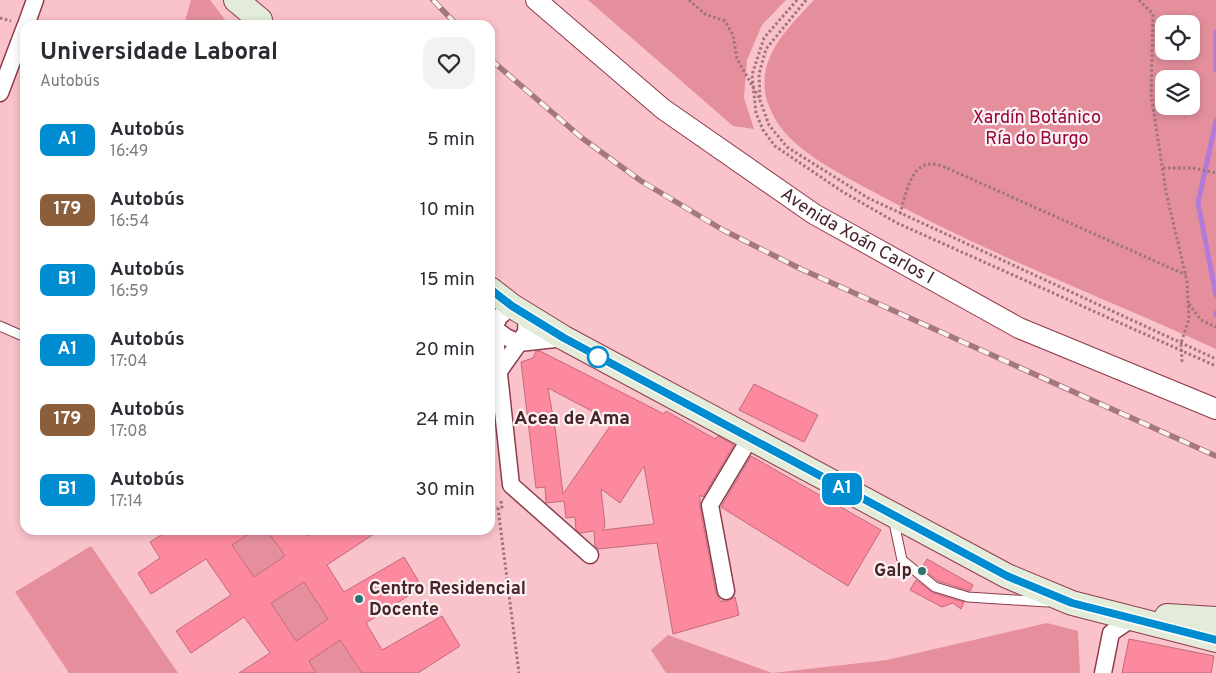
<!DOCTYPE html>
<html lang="es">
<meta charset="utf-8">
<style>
body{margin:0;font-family:Overpass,sans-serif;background:#f2f2f3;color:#2b2b33;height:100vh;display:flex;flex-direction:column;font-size:19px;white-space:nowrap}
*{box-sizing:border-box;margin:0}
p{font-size:16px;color:#7c7c81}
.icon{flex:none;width:28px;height:28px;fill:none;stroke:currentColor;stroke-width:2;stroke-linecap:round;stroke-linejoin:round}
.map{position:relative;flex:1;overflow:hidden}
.sheet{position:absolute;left:20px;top:20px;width:475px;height:515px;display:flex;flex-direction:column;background:#fff;border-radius:15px;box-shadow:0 2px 8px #0003}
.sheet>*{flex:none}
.badge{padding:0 10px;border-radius:8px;font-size:18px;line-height:32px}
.controls{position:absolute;left:1155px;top:15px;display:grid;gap:10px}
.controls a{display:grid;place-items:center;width:45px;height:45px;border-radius:10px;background:#fff;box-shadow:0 2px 8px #0003;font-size:25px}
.map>.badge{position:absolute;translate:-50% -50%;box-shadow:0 0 0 2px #fff}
.round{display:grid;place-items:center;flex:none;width:52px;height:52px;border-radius:15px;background:#f2f2f3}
.summary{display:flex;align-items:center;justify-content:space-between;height:85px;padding:0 20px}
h1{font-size:24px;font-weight:700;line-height:38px}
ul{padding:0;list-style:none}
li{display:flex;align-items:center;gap:15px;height:70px;padding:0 20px}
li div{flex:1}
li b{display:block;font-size:19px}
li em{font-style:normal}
li .badge{min-width:55px;font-weight:700;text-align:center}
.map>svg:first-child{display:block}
.green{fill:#e58f9d;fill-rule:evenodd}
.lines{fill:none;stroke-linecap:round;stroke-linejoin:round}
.stream{stroke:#b17cd8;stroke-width:5}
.building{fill:#fd899e;stroke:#c06b7a;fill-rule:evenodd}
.service-casing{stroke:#8d3e4e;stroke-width:11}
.minor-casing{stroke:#8d3e4e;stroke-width:19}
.tertiary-casing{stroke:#8d3e4e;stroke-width:22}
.secondary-casing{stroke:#8d3e4e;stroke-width:26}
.path{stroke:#a1737b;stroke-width:3;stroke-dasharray:2.5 2.5;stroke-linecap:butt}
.service{stroke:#fff;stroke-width:9}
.minor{stroke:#fff;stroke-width:16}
.tertiary{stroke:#fff;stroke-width:20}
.secondary{stroke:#e2ecd8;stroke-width:24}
.rail-casing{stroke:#a5777e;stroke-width:5.5}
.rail{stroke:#fbf1f2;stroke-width:4;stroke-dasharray:11;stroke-linecap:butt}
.line-casing{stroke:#fff;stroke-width:11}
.line{stroke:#008cd1;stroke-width:8}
.stop-dot{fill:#fff;stroke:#008cd1;stroke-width:2.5}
.poi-dot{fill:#2b7470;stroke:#fbf1f2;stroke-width:2}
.labels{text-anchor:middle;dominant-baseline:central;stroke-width:4.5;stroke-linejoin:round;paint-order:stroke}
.park-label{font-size:18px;fill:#98053c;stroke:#fbf1f2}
.street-label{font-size:18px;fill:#47232a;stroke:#fbf1f2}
.poi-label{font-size:18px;font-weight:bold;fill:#47232a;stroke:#fbf1f2;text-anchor:end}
.neighbourhood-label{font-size:19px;font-weight:bold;fill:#47232a;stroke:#fbf1f2}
</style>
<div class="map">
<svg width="1216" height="673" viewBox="0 0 1216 673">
<rect width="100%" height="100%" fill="#fac2ca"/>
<g class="green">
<path d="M191 0H210L229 25H184Z"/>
<path d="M588 0H786L762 25 747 60 744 98 754 129 733 126Z"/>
<path d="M814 0H1216V349C1105 298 990 255 883 197 852 180 816 163 791 139 780 129 772 115 767 101 755 58 788 28 814 0ZM1164 24H1191V51H1164ZM1164 79H1191V106H1164Z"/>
<path d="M255 530H267L285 556 254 577 232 545Z"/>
<path d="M91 546 178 673H69L15 592Z"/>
<path d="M304 582 328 619 296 641 271 603Z"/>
<path d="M1047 623 1078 631 1080 673H666L651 650 668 635 772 673 887 660Z"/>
<path d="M340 640 362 673H316L309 661Z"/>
</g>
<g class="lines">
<g class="stream">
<path d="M1216 32V70"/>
<path d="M1216 121 1198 203 1216 295"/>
<path d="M1216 315V313"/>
</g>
</g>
<g class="building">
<path d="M536 351H540L664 414 666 411 715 439 718 436 734 445 703 497 700 495V507L716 593 720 601H728L735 597 739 615 673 634 657 543 598 549 595 546 594 531 580 533 576 530 575 517 566 518 564 501 546 503 545 487 536 488 521 362 533 358ZM548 388 613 422 563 494 556 434ZM644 466 654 524 603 530 605 526 601 489 620 503Z"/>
<path d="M754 384 818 415 804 442 739 410Z"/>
<path d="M751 456 881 530 848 586 721 507Z"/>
<path d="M169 530H255L232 545 254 577 285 556 267 530H304L307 536 318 530H380L327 565 344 592 404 557 422 587 366 623 382 650 442 616 460 646 418 673H362L340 640 309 661 316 673H239L270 653 244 617 191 653 176 631 231 595 206 559 151 594 138 573 160 558 150 542ZM304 582 328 619 296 641 271 603Z"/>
<path d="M927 559 973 585 970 591 938 581 922 568Z"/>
<path d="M916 580 933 593 964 602 961 609 953 603 942 607 910 590Z"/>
<path d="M1129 639 1214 656 1211 673H1122Z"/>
</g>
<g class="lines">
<g class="service-casing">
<g id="service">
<path d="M0 326 25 337"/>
<path d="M893 518 902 560 935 587 968 597 1047 602"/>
</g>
</g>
<g class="minor-casing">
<g id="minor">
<path d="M26 25 35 0"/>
<path d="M0 93 25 27"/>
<path d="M512 306 499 317 494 328 506 337 519 343 526 332 527 315"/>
<path d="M490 323 494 328 511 485 590 555"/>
<path d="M497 374 519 343 564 338"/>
<path d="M726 591 710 505 750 438"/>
<path d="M1103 673 1111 633 1133 618"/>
</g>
</g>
<g class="tertiary-casing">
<g id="tertiary">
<path id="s1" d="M536 0 663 109 814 214 1019 328 1216 409"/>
</g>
</g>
<g class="secondary-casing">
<g id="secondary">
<path d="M236 0 260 20"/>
<path d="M490 289 512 306 564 338 1007 576 1072 603 1216 640"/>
<path d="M1167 616 1216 619"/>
</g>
</g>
<g class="path">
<path d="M689 0 705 14 725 21 733 35 737 59 760 99"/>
<path d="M797 0 764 38 752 75 756 113 763 130 775 146 843 192 897 223 1216 366"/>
<path d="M806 0 766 49 759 74 760 100 769 125 787 147 868 198 1216 359"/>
<path d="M1139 0 1153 14 1151 94 1166 192 1187 281 1189 319 1181 343 1182 362"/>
<path d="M0 18 11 21"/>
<path d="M1163 168H1193L1216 173"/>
<path d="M900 214C905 198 910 163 932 164 937 164 943 167 947 168L1186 275"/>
<path d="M1189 304 1201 320 1216 327"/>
<path d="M501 501 502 507 498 508 519 673"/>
</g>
<use href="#service" class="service"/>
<use href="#minor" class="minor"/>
<use href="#tertiary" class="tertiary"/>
<use href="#secondary" class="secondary"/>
<g class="rail-casing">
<g id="rail">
<path d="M433 0 457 25"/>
<path d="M490 59 582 138 641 181 723 230 801 269 1216 456"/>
</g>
</g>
<use href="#rail" class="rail"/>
</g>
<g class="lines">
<g class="line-casing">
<path id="line" d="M490 289 512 306 564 338 1007 576 1072 603 1216 640"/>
</g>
<use href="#line" class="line"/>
</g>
<circle class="stop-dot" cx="598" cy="357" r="10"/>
<g class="poi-dot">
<circle cx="922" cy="571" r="5"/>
<circle cx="359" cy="599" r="5"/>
</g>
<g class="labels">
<g class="park-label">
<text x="1037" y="118">Xardín Botánico<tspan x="1037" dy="21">Ría do Burgo</tspan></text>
</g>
<g class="street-label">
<text stroke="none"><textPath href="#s1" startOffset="400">Avenida Xoán Carlos I</textPath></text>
</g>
<g class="poi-label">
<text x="912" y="571">Galp</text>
<text x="369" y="589" text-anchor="start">Centro Residencial<tspan x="369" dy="21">Docente</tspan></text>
</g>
<g class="neighbourhood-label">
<text x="572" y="419">Acea de Ama</text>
</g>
</g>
</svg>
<div class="controls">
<a><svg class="icon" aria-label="locate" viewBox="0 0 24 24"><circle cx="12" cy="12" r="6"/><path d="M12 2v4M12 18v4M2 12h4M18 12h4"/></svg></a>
<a><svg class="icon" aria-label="layers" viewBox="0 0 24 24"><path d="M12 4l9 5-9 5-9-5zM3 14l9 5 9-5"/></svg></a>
</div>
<b class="badge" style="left:842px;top:489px;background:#008cd1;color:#fff">A1</b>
<section class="sheet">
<div class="summary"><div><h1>Universidade Laboral</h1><p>Autobús</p></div><a class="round"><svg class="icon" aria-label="heart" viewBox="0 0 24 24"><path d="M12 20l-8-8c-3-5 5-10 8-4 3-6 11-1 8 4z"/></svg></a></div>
<ul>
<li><span class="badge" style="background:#008cd1;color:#fff">A1</span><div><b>Autobús</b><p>16:49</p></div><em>5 min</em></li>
<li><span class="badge" style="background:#8b5e3c;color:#fff">179</span><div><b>Autobús</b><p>16:54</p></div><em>10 min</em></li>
<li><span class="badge" style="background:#008cd1;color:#fff">B1</span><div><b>Autobús</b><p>16:59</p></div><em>15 min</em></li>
<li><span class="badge" style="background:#008cd1;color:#fff">A1</span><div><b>Autobús</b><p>17:04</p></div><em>20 min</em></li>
<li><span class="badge" style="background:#8b5e3c;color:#fff">179</span><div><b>Autobús</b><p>17:08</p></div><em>24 min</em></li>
<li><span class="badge" style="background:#008cd1;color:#fff">B1</span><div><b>Autobús</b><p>17:14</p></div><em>30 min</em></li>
</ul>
</section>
</div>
